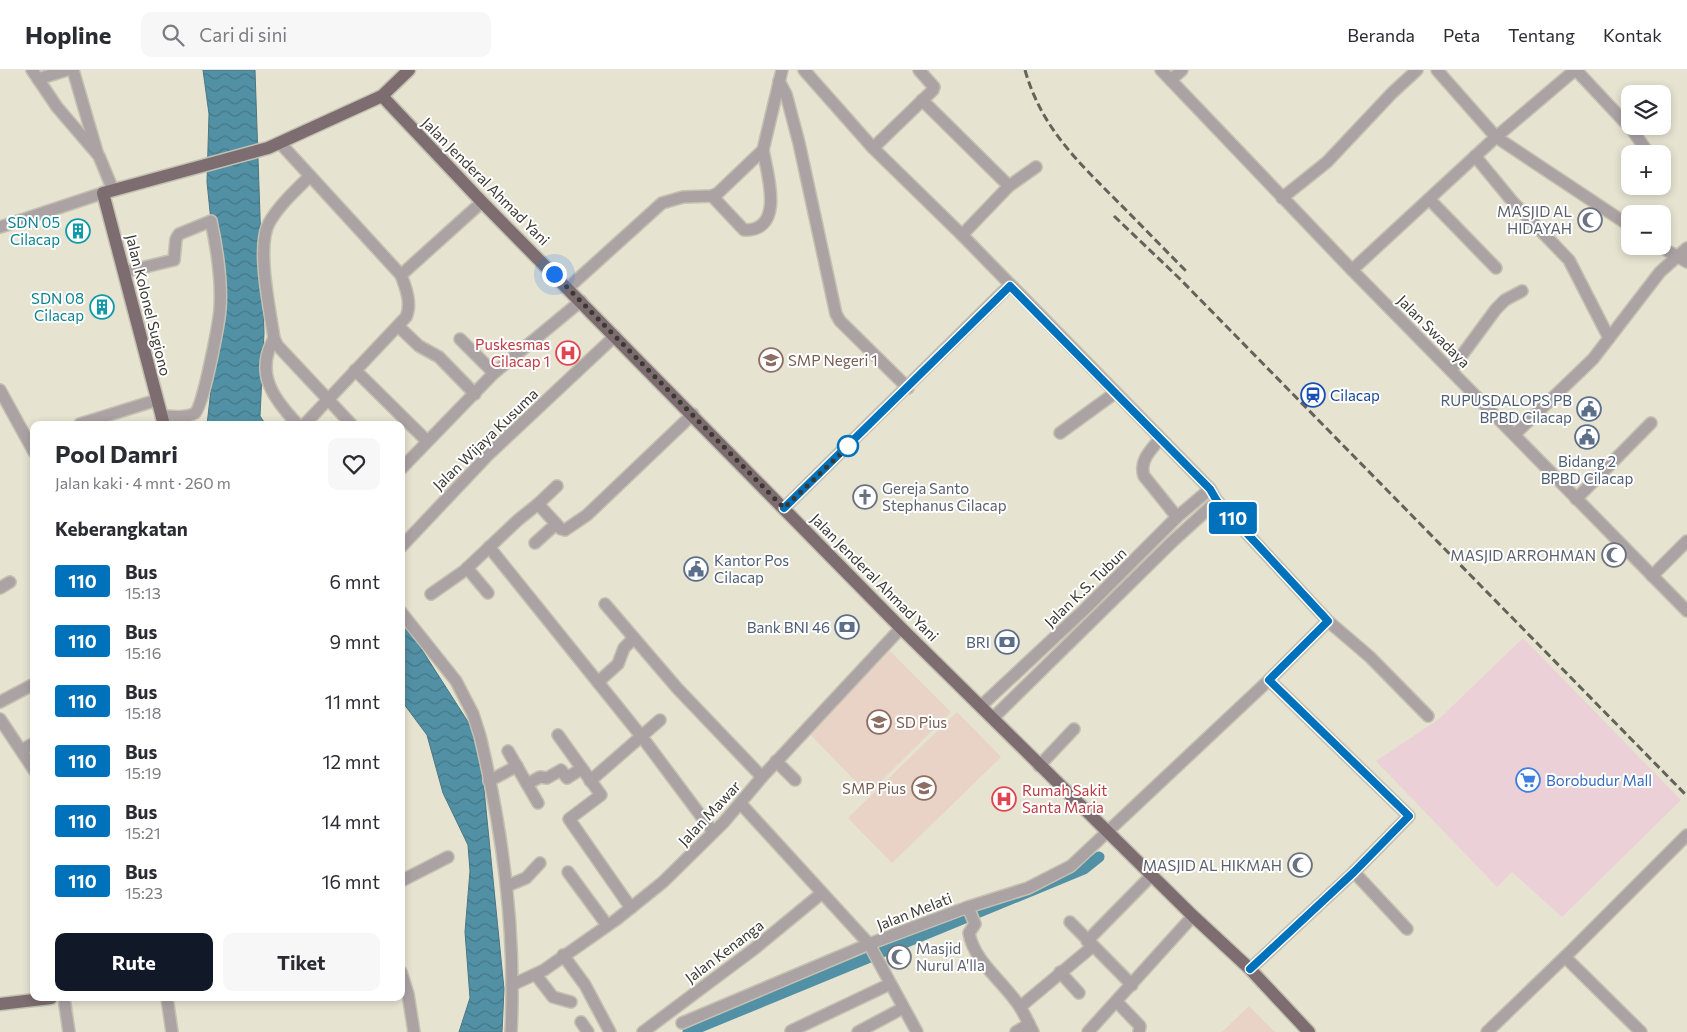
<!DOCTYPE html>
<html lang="id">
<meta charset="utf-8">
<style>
body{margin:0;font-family:Commissioner,sans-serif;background:#f7f7f7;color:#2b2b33;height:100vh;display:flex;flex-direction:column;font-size:19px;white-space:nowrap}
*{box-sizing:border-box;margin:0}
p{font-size:16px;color:#7c7c81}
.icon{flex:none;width:28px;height:28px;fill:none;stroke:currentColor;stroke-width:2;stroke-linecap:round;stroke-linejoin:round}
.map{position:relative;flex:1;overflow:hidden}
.details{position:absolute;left:30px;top:351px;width:375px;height:580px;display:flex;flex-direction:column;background:#fff;border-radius:10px;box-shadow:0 2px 8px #0003}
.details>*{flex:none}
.badge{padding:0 10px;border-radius:4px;font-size:18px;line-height:32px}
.buttons{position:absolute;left:1621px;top:15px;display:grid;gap:10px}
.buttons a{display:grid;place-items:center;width:50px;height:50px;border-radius:10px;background:#fff;box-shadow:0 2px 8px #0003;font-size:25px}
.you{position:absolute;width:25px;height:25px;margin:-12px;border:4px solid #fff;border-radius:50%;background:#1a73e8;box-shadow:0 0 0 8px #1a73e833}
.map>.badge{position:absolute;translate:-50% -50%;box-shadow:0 0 0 2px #fff}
h2{padding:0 25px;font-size:19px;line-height:45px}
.round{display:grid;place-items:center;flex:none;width:52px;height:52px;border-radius:10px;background:#f7f7f7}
.headline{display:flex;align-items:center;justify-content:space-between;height:85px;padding:0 25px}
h1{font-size:24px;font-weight:700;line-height:38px}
.button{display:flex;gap:10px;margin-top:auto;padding:10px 25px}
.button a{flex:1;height:58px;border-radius:10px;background:#111827;color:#fff;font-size:20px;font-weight:700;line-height:58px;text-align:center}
.button a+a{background:#f7f7f7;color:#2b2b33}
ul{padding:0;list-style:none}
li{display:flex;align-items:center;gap:15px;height:60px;padding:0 25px}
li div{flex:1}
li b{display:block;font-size:19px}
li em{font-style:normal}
li .badge{min-width:55px;font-weight:700;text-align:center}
header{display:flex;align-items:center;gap:30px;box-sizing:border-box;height:70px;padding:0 25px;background:#fff;border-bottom:1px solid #e1e1e2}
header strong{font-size:24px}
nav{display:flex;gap:28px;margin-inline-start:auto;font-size:18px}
.search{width:350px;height:45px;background:#f7f7f7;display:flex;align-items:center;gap:12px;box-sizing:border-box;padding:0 18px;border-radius:10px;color:#7c7c81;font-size:19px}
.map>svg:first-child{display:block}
.commercial{fill:#ebd1d7}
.education{fill:#e9d3c7}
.water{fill:url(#water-waves);stroke:#4b7782}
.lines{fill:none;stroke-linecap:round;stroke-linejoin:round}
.canal{stroke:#5291a5;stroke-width:11}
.minor-casing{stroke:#c4c1b1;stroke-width:14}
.major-casing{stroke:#c4c1b1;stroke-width:15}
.minor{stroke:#aba2a4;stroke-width:11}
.major{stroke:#7d6d70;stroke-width:12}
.rail{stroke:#646359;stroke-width:3;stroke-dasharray:8 4;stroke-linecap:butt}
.line-casing{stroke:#fff;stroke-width:11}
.line{stroke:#0072bc;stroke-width:8}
.walk{stroke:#3a3932;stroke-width:5;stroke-dasharray:0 9}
.stop-dot{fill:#fff;stroke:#0072bc;stroke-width:2.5}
.labels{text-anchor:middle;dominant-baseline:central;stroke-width:4;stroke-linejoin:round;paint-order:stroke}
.street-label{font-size:15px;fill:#3a3932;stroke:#fff}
.worship-label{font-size:15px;fill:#5b616d;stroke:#fff;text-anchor:end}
.culture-label{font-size:15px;fill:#0d838f;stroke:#fff;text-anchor:end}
.health-label{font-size:15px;fill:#be3a42;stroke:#fff;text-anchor:end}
.education-label{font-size:15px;fill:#785e54;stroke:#fff;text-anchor:start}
.transit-label{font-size:15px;fill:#164399;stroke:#fff;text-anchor:start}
.service-label{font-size:15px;fill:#4e5e75;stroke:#fff;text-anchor:end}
.shop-label{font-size:15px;fill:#366cbe;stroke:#fff;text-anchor:start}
</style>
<header>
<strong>Hopline</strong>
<div class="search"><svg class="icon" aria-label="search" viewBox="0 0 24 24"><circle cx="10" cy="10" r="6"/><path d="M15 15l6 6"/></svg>Cari di sini</div>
<nav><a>Beranda</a><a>Peta</a><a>Tentang</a><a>Kontak</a></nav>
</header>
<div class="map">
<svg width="1687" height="962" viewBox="0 0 1687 962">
<defs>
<pattern id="water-waves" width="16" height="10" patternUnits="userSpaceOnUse" patternTransform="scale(1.25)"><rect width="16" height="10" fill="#5291a5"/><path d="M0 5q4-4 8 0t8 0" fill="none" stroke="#457787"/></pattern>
</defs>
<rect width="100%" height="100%" fill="#e6e3d1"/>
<path class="commercial" d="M1523 568 1681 730 1562 847 1512 802 1497 817 1376 691 1439 649Z"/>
<g class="education">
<path d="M890 581 951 642 868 724 808 662Z"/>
<path d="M957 642 1001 687 892 793 848 748Z"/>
<path d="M1249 936 1275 962H1222Z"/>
</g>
<g class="water">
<path d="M203 0H255L264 263 260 346 266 355H207L220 240 207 112 209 44Z"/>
<path d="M401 547 479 669 504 919 502 962H459L470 928 465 862 470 801 468 775 443 723 427 665 401 630Z"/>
</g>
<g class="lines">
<path class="canal" d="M688 962 1084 799 1099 787"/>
<g class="minor-casing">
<g id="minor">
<path d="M32 0 57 37 99 86 113 120"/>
<path d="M73 0 97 82"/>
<path d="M804 0 873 78 962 165 1210 419 1217 431 1328 551 1370 587 1428 646"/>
<path d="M1161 0 1352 200 1687 541"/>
<path d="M1437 0 1496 67 1630 156"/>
<path d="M1576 0 1633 61 1649 84"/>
<path d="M38 9 67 0"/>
<path d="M1171 10 1182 0"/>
<path d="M779 11 786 24 799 73 836 244 840 251 908 318"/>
<path d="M922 30 1009 116 962 165"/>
<path d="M280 73 401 205"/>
<path d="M873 78 933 20 934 17 919 0"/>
<path d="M1475 86 1512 131 1569 190 1609 268"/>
<path d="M310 106C296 120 279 135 269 153 256 177 270 240 274 268L277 275 352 355"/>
<path d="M1009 116 1036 97"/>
<path d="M712 126 744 160C786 161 767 103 763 80"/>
<path d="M1282 128 1327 92 1392 23 1417 0"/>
<path d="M1429 129 1496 198"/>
<path d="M0 157 103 123"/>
<path d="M1659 176 1687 192"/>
<path d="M1352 200 1496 67 1575 0"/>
<path d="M124 202 174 190 176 169 179 164 211 151C217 179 222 211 220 239 219 252 203 338 195 343 186 349 171 346 161 346"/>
<path d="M568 218 662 133 683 127 712 126 718 123 763 80 782 0"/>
<path d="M399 257 419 276 439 287 475 324"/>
<path d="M274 268C254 305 274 328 298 355"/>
<path d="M460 269 494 303"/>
<path d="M355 300 427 371"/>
<path d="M1451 300 1496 239 1505 230 1522 221"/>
<path d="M0 320 34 382"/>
<path d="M80 354 157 330"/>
<path d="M304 355 406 247C412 234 406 218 401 205L482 132"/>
<path d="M1060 363 1115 323"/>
<path d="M1515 364 1593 289 1660 202 1687 178"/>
<path d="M1159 370C1150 381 1139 391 1144 406L1177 447"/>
<path d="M401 399 494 303 581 231"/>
<path d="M557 416 538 434 561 459 565 460 587 445 693 344"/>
<path d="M1576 429 1651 353"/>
<path d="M784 438 1010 215"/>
<path d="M535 473 556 454"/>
<path d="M401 477 488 385 615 266"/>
<path d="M489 477 642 667 713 762"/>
<path d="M467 498 488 523"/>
<path d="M1652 506 1687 471"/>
<path d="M0 518 10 512"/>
<path d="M431 524 464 501 518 450 538 434"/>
<path d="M605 534 677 618 762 707"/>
<path d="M401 542 456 611 473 644 480 666C503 762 516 863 511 962"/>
<path d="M598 612 618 594 624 578 634 568"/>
<path d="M0 632 34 614"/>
<path d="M981 636 1085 539 1177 447 1210 419"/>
<path d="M993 648 1173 471 1217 431"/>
<path d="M0 649 34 700"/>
<path d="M558 665 601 725 569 749 631 838"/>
<path d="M22 680 34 673"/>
<path d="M508 681 538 733"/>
<path d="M776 691 795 710"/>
<path d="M1039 696 1074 659"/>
<path d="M489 711 517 696"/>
<path d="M590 711 660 650"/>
<path d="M527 714 540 707 547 708 561 700 567 708 581 699"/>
<path d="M741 734 869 874 968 837 1028 818 1071 796 1269 610 1328 551"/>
<path d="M568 802 607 855"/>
<path d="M1354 802 1407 859"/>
<path d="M401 811 448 787"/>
<path d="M507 816 526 808 540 793"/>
<path d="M968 837 975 854 969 863C974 892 1005 913 1020 937 1025 945 1029 954 1033 962"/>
<path d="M1070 852 1132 915"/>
<path d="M1087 871 1151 806"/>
<path d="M563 885 585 915 610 962"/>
<path d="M1565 887 1641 962"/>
<path d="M1250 899 1354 802 1409 746 1269 610"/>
<path d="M401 902 408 924 414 962"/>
<path d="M1060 902 1079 923"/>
<path d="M536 905 553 927 571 932"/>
<path d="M512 915 544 900 617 849 663 812 724 752 762 707 901 558"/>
<path d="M64 928 69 962"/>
<path d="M167 928 172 962"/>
<path d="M1117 932 1140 956 1139 962"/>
<path d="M1020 937 1093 876"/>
<path d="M581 952 588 962"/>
<path d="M682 953 869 874 917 962"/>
<path d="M791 961 890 914"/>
<path d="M643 962 754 879 822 823"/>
<path d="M858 962 903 938"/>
<path d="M1016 962 1029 954"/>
<path d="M1088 962 1193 846"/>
<path d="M1487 962 1572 880 1687 765"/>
</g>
</g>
<g class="major-casing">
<g id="major">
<path d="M382 26 482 132 901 558 1193 846 1250 899 1309 962"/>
<path d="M164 355 103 123 268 78 382 26 409 0"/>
<path d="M0 934 51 928"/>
</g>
</g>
<use href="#minor" class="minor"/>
<use href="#major" class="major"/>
<g class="rail">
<path d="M1025 0C1041 57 1078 92 1119 133 1141 155 1163 178 1186 201"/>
<path d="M1114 146 1179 208 1687 726"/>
</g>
</g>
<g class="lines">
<g class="line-casing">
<path id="line" d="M784 438 1010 216 1210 419 1217 431 1328 551 1269 610 1409 746 1354 802 1250 899"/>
</g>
<use href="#line" class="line"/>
<path class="walk" d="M554 204 784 438 853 372 848 376"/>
</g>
<defs>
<g id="mosque-ring" transform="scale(1.25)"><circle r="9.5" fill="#fff" stroke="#6b7280" stroke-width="1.5"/><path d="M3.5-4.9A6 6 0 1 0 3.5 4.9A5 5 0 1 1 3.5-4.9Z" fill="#6b7280"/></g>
<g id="building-ring" transform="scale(1.25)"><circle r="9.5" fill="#fff" stroke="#0f9aa8" stroke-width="1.5"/><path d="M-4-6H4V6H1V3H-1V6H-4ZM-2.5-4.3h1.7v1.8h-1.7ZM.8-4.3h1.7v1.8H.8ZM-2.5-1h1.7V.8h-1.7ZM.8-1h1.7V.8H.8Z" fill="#0f9aa8"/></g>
<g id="hospital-ring" transform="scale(1.25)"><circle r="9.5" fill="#fff" stroke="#e0444e" stroke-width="1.5"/><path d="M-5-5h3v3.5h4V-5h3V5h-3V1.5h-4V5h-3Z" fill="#e0444e"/></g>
<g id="school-ring" transform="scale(1.25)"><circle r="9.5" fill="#fff" stroke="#8d6e63" stroke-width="1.5"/><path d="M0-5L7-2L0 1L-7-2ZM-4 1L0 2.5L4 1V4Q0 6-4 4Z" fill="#8d6e63"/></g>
<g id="station-ring" transform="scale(1.25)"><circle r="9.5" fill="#fff" stroke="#1a4fb4" stroke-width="1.5"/><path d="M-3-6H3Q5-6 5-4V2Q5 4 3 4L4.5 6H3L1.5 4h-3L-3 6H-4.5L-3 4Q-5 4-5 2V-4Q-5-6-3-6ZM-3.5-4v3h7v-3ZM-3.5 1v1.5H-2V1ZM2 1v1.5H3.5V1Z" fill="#1a4fb4"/></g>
<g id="civic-ring" transform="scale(1.25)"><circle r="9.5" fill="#fff" stroke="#5c6f8a" stroke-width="1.5"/><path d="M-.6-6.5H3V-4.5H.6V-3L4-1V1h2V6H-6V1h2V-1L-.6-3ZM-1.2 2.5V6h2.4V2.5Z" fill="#5c6f8a"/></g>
<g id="church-ring" transform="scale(1.25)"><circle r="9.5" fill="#fff" stroke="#6b7280" stroke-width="1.5"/><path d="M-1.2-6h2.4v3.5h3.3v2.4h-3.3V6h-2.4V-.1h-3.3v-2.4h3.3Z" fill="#6b7280"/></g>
<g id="bank-ring" transform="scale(1.25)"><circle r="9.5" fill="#fff" stroke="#5c6f8a" stroke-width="1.5"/><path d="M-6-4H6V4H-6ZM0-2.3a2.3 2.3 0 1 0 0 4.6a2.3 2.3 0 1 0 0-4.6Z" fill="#5c6f8a"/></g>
<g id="supermarket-ring" transform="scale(1.25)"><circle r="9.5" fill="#fff" stroke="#3f7fe0" stroke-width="1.5"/><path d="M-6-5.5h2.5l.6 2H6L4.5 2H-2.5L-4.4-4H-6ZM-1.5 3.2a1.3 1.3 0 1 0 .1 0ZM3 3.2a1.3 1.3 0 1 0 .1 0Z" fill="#3f7fe0"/></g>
</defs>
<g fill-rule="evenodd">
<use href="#mosque-ring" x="1590" y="150"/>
<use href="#building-ring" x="78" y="161"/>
<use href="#building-ring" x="102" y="237"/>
<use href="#hospital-ring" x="568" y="283"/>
<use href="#school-ring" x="771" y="290"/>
<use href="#station-ring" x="1313" y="325"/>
<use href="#civic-ring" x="1589" y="339"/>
<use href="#civic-ring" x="1587" y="367"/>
<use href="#church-ring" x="865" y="427"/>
<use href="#mosque-ring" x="1614" y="485"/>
<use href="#civic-ring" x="696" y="499"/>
<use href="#bank-ring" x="847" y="557"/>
<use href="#bank-ring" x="1007" y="572"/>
<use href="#school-ring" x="879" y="652"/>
<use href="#supermarket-ring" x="1528" y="710"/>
<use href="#school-ring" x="924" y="718"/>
<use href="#hospital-ring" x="1004" y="729"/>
<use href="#mosque-ring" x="1300" y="795"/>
<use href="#mosque-ring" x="899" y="887"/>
</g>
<circle class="stop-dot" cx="848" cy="376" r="10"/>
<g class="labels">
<g class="street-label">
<text transform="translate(486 111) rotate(45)">Jalan Jenderal Ahmad Yani</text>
<text transform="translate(149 235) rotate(76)">Jalan Kolonel Sugiono</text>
<text transform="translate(1434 261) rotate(45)">Jalan Swadaya</text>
<text transform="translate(485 369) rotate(-44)">Jalan Wijaya Kusuma</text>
<text transform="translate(875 507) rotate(45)">Jalan Jenderal Ahmad Yani</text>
<text transform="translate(1085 517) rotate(-44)">Jalan K.S. Tubun</text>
<text transform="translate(709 743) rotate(-47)">Jalan Mawar</text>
<text transform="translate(914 841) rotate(-21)">Jalan Melati</text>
<text transform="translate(724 881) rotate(-37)">Jalan Kenanga</text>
</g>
<g class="worship-label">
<text x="1572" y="141">MASJID AL<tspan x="1572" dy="17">HIDAYAH</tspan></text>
<text x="882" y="418" text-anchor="start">Gereja Santo<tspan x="882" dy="17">Stephanus Cilacap</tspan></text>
<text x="1596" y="485">MASJID ARROHMAN</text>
<text x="1282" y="795">MASJID AL HIKMAH</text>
<text x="916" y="878" text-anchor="start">Masjid<tspan x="916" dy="17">Nurul A'lla</tspan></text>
</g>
<g class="culture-label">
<text x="60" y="152">SDN 05<tspan x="60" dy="17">Cilacap</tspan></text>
<text x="84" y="228">SDN 08<tspan x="84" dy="17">Cilacap</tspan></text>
</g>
<g class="health-label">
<text x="550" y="274">Puskesmas<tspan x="550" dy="17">Cilacap 1</tspan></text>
<text x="1022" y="720" text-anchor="start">Rumah Sakit<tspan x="1022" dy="17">Santa Maria</tspan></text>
</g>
<g class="education-label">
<text x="788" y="290">SMP Negeri 1</text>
<text x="896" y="652">SD Pius</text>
<text x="906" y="718" text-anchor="end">SMP Pius</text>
</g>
<g class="transit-label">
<text x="1330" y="325">Cilacap</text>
</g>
<g class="service-label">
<text x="1572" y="330">RUPUSDALOPS PB<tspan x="1572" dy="17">BPBD Cilacap</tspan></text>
<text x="1587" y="391" text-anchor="middle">Bidang 2<tspan x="1587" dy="17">BPBD Cilacap</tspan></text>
<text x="714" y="490" text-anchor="start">Kantor Pos<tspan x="714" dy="17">Cilacap</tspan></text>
<text x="830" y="557">Bank BNI 46</text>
<text x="990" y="572">BRI</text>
</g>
<g class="shop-label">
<text x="1546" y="710">Borobudur Mall</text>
</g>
</g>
</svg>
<div class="buttons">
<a><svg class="icon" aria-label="layers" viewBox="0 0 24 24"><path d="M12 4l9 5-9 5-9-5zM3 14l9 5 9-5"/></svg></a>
<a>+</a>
<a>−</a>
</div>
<div class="you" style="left:554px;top:204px"></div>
<b class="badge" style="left:1233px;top:448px;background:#0072bc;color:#fff">110</b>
<section class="details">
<div class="headline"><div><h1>Pool Damri</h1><p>Jalan kaki · 4 mnt · 260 m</p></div><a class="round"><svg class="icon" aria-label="heart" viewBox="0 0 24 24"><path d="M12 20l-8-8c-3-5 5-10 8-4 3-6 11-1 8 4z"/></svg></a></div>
<h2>Keberangkatan</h2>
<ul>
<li><span class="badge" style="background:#0072bc;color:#fff">110</span><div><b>Bus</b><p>15:13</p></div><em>6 mnt</em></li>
<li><span class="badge" style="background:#0072bc;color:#fff">110</span><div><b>Bus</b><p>15:16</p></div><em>9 mnt</em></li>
<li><span class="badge" style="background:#0072bc;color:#fff">110</span><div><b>Bus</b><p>15:18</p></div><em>11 mnt</em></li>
<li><span class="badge" style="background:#0072bc;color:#fff">110</span><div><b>Bus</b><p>15:19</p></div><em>12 mnt</em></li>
<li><span class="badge" style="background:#0072bc;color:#fff">110</span><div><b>Bus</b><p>15:21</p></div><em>14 mnt</em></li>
<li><span class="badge" style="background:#0072bc;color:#fff">110</span><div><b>Bus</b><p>15:23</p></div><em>16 mnt</em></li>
</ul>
<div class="button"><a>Rute</a><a>Tiket</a></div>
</section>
</div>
